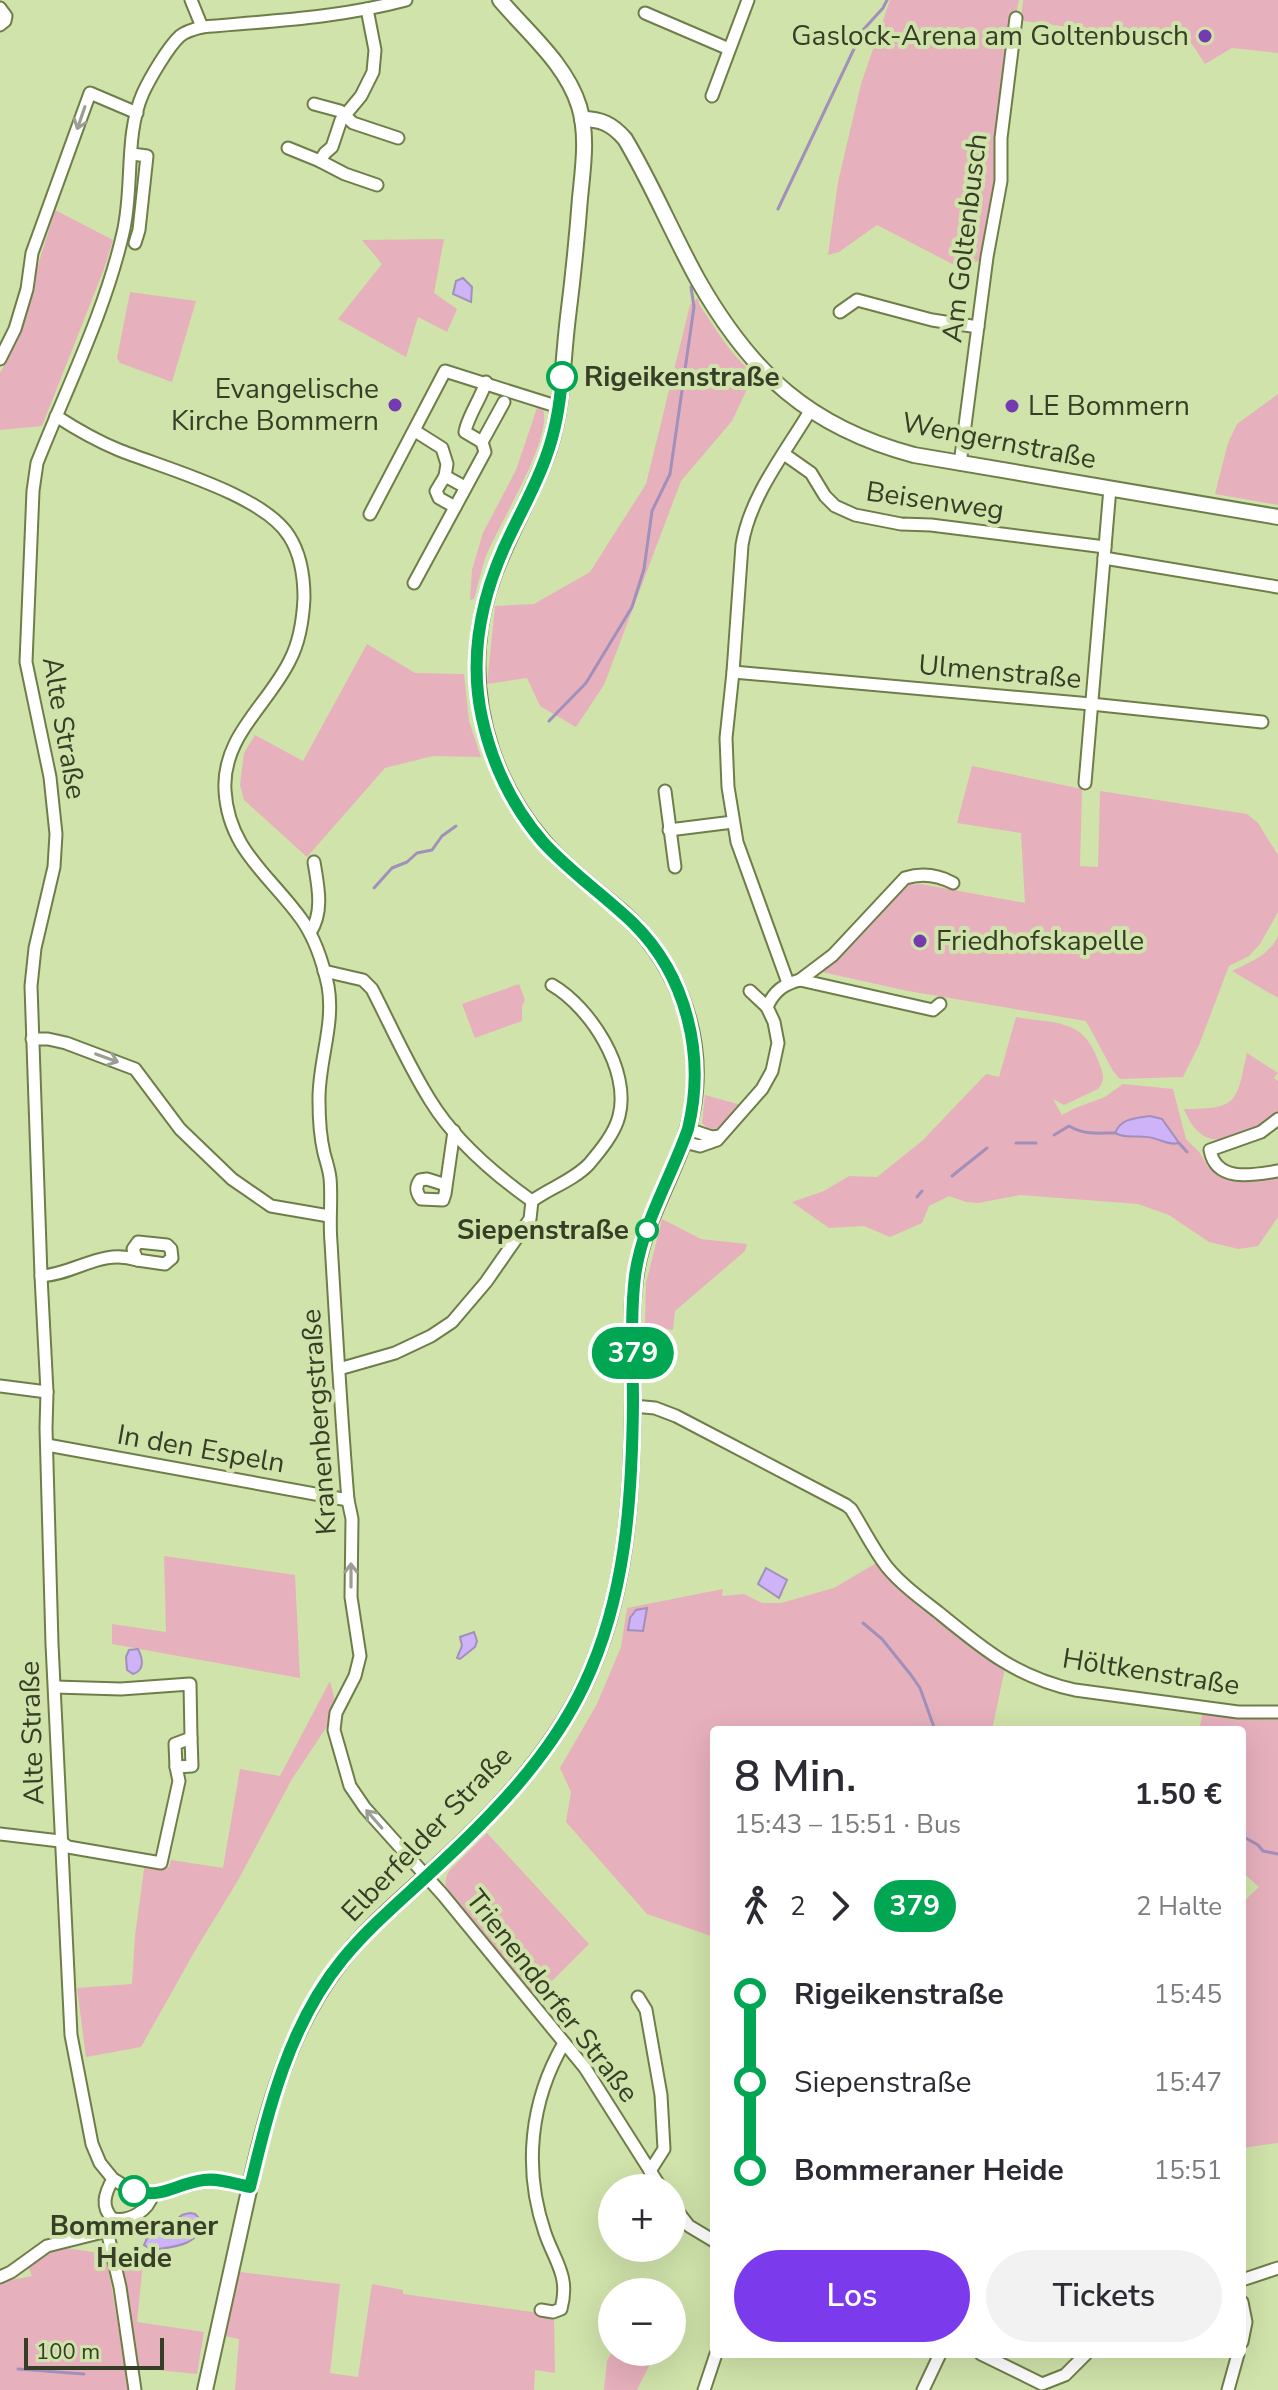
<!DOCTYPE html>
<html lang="de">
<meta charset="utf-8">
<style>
body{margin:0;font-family:"Nunito Sans",sans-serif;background:#f2f2f3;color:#2b2b33;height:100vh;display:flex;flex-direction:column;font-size:30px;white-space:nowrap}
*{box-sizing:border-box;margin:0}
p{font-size:26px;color:#7c7c81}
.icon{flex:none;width:44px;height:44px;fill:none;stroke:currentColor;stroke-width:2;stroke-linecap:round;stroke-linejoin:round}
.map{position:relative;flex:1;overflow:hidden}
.side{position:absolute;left:710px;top:1726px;width:536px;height:632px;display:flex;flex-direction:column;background:#fff;border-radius:8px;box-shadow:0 8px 32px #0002}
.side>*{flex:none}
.badge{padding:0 16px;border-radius:26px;font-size:28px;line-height:52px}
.buttons{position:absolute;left:598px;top:2174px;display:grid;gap:16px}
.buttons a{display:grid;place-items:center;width:88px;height:88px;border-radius:50%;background:#fff;box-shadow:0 8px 32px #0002;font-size:40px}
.scale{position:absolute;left:24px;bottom:20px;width:140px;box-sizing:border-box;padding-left:8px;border:4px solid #363e27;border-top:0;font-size:22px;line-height:28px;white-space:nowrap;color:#363e27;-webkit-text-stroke:6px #d0e3aa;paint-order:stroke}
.map>.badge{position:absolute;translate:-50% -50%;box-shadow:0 0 0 4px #fff}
.legs{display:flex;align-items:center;gap:12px;height:88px;padding:0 24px;font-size:26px}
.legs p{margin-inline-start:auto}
.headline{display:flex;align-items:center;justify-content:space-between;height:136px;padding:0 24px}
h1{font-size:44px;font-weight:600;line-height:60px}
.primary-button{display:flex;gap:16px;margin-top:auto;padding:16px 24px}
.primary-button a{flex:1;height:92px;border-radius:48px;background:#7c3aed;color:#fff;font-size:32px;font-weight:600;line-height:92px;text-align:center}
.primary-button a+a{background:#f2f2f3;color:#2b2b33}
ul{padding:0 24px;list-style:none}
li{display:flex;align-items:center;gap:28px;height:88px;font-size:30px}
li i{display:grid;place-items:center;width:12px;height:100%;margin:0 10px;background:currentColor}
li i::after{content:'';width:20px;height:20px;margin:-10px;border:6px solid;border-radius:50%;background:#fff}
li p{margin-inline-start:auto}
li:first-child i{background:linear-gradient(#0000 50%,currentColor 0)}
li:last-child i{background:linear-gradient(currentColor 50%,#0000 0)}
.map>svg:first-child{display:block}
.green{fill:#e7b0bd}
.water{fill:#cfb3f9;stroke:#a190ba;stroke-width:2}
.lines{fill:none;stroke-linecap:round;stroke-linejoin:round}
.stream{stroke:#a190ba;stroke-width:3}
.minor-casing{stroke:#6e7e49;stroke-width:15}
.major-casing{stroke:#6e7e49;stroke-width:18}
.minor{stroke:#fff;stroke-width:11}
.major{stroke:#fff;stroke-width:14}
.oneway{stroke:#9a9e93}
.line-1-casing{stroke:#fff;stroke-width:18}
.line-1{stroke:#00a651;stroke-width:12}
.poi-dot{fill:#743bb1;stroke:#d0e3aa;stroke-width:3}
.stop-1-dot{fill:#fff;stroke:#00a651;stroke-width:4}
.labels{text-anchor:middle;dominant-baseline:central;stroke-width:8;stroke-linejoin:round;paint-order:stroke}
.poi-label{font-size:28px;fill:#363e27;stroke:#d0e3aa;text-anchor:end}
.street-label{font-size:28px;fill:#363e27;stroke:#d0e3aa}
.stop-label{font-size:28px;font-weight:bold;fill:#363e27;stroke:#d0e3aa;text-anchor:start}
</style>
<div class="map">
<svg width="1278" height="2390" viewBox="0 0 1278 2390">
<rect width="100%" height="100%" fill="#d0e3aa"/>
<g class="green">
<path d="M890 0H1019L1009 46 997 175 986 257 962 269 877 225 839 252 828 255 838 182 861 84Z"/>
<path d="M1023 0H1278V53L1232 48 1205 64 1192 44 1024 21 1021 19Z"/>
<path d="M55 210 113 240 104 269 42 426 0 430V373L11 352Z"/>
<path d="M444 239 434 293 457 309 447 332 418 317 406 357 338 319 382 264 362 240Z"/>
<path d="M130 292 196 301 172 382 120 363 117 358Z"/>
<path d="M698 298 699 304C715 328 731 356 754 374L732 421 681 481 604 685 576 727 540 706 527 678 487 684 495 606 534 604 590 572 646 484 690 305Z"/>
<path d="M1278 394V505L1215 494 1228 443 1237 424Z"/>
<path d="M537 408 543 410C553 438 498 526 486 556 481 570 478 585 474 599L470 600 472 570 483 533 516 470Z"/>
<path d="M367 644 415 673 464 674 469 721 481 757 433 756 385 768 307 857 244 800 240 785 244 753 255 735 303 761Z"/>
<path d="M972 766 1082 789 1080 866 1098 867 1100 791 1247 814 1258 823 1278 855V912L1260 944 1249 956 1229 966 1199 1045 1183 1077 1120 1079 1113 1071 1086 1021 908 991 822 972 906 885 921 884 1025 903 1021 833 957 823Z"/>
<path d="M1278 936V998L1232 971C1250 962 1269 956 1278 936Z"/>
<path d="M519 984 525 1000 522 1006V1021L475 1038 462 1004Z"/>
<path d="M1016 1017C1055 1024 1083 1018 1098 1060 1102 1072 1107 1079 1098 1089L1064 1105 1053 1099 1062 1115 1075 1108 1105 1097 1123 1084 1173 1089 1186 1139 1200 1153 1208 1167 1221 1175H1278V1217L1258 1246 1239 1249 1209 1242 1169 1215 1138 1204 1020 1195 978 1203 966 1202 949 1196 929 1206 922 1223 890 1237 864 1226 829 1228 792 1202 824 1191 849 1176 877 1177 922 1141 986 1074 999 1077Z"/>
<path d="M1247 1053 1278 1073 1274 1078 1278 1081V1115C1268 1125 1258 1128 1245 1133 1214 1145 1198 1142 1184 1109 1239 1109 1236 1102 1247 1053Z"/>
<path d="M705 1095 741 1105C731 1116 716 1140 702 1123Z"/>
<path d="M662 1219 701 1239 747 1244 745 1251 675 1311 673 1330 645 1324 646 1283Z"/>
<path d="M164 1556 295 1575 300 1678 112 1644V1624L166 1632Z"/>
<path d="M878 1562 1005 1668 992 1730H714V1937L647 1914 566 1822 571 1792 560 1768 597 1704 621 1647 627 1608 723 1589 722 1596 744 1594 762 1603H781L834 1588Z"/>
<path d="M330 1681 337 1709 328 1725 292 1779 237 1882 196 1949 141 2047 86 2057 77 1988 132 1984 135 1936 145 1862 169 1867 171 1860 223 1868 240 1769 280 1776Z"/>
<path d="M1203 1711 1278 1714V2143L1242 2148V1903L1259 1887 1242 1872V1730H1199Z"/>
<path d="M487 1833 589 1944 535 1998 448 1896C445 1885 444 1880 449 1871Z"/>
<path d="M60 2247 106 2254 129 2390H0V2282L32 2276 28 2266Z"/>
<path d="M120 2251 144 2253 137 2322 204 2332 197 2374 137 2368Z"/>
<path d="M240 2272 340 2284 330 2373 358 2377 372 2284 403 2290V2294L554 2315 555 2373 535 2370 534 2390H235L239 2339 224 2336Z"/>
<path d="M612 2352H656L637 2390H604L607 2361Z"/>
</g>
<g class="water">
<path d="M463 278 472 287 471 302 453 294 456 281Z"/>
<path d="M1150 1116 1162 1119 1179 1143C1168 1146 1159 1138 1147 1137 1135 1135 1126 1139 1115 1133 1121 1118 1136 1118 1150 1116Z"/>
<path d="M766 1568 787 1580 779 1598 758 1584Z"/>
<path d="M647 1608 643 1631 628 1630 630 1618 636 1610Z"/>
<path d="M474 1632 477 1641 475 1647 460 1659 457 1658 462 1646 460 1637Z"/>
<path d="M138 1649C143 1659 145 1670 133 1674L127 1670 126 1657 129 1650Z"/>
<path d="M190 2213 195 2214 202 2221C201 2246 172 2247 152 2250L144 2245 147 2238 169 2226 182 2215Z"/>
</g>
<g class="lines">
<g class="stream">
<path d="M778 209 863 30 883 8 887 0"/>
<path d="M549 721 586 683 632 607 644 569 652 511 670 474 694 307 691 287"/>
<path d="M374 888 392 868 407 862 417 853 432 850 442 836 456 826"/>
<path d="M1054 1135 1069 1126C1084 1135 1098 1133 1115 1133"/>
<path d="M1016 1143H1036"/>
<path d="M1179 1143 1187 1152"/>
<path d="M952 1176 987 1148"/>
<path d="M917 1197 922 1191"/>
<path d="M863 1623 882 1639 911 1675 920 1688 935 1730"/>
<path d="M1242 1836 1258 1845 1263 1851 1278 1854"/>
<path d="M18 2369 84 2374"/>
</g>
<g class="minor-casing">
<g id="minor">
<path d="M191 0 202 27"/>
<path d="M0 8 6 16 5 21 0 25"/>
<path d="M645 13 729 49"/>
<path d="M712 96 748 0"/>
<path d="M314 104 340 111 353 123 398 138"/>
<path d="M288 148 320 161 325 153 332 147 341 120 361 96 373 72 375 50 367 9"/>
<path d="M132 154 147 156 139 230 135 243"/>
<path d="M320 161 345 174 377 185"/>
<path d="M840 312 857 300 932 320 978 327"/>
<path d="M0 359 15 329 27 289 32 253 90 93 137 113"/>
<path d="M56 416C76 429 97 441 119 450 164 468 264 495 289 536 300 553 304 577 304 598 303 619 300 641 290 660 269 704 222 736 225 790 228 850 271 876 302 920 316 940 323 963 328 986 335 1025 318 1063 319 1101 319 1118 320 1136 324 1153 326 1161 329 1169 330 1178 332 1198 329 1221 331 1242 336 1328 341 1414 348 1500L352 1519 351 1597 360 1656 355 1676 336 1713 334 1730 350 1786 365 1808 443 1895 585 2068 661 2188"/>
<path d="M415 431 442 448 447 464 445 476"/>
<path d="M482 442 504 402"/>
<path d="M784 454 811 473 825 496 835 506 855 515 901 524 931 525 1105 547"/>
<path d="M960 464 987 257 1001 181V138L1016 18"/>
<path d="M455 507 439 498 436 491 445 476 465 487"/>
<path d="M370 514 445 371 559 407"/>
<path d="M1104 558 1278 587"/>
<path d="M414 583 485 452 482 442 465 432C467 418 481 398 486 382"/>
<path d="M733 672 1091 704 1262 722"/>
<path d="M1085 783 1110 488"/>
<path d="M665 791 675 867"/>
<path d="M669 830 733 822"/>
<path d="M310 933C324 912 318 886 314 862"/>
<path d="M324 971 363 980 372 989C391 1026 408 1065 430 1100 455 1141 494 1174 532 1201"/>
<path d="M800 980 833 955 905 878C921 873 938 875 953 883"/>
<path d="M788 983 737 842 728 787 726 738 733 672 742 545C750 496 785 453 810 411"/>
<path d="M750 991 767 1007"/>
<path d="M32 1039H48L66 1043 135 1069 180 1129 232 1179 271 1206 329 1216"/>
<path d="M1278 1119 1261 1132 1210 1150C1216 1183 1253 1175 1278 1171"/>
<path d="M688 1129 712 1137 720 1136"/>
<path d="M684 1142 700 1146 717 1140 762 1089 772 1071 778 1043 774 1022 767 1007C774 991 784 984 800 980L933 1010 940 1004"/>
<path d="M446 1185 427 1179 420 1180C415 1187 416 1192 421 1199L443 1200 445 1194 454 1131"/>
<path d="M532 1201C550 1188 574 1180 589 1164 600 1151 615 1133 619 1116 631 1070 590 1007 552 985"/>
<path d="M138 1242 167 1245 171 1249 172 1258 165 1264 137 1260 133 1249Z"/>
<path d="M41 1276C76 1274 101 1248 137 1260"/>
<path d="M339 1369 395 1353 431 1336 452 1322 486 1282 530 1219 532 1201"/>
<path d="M0 1386 47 1392"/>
<path d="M633 1406 655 1408 676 1416 846 1505 851 1509C863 1528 873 1549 887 1567 901 1584 920 1598 938 1612 983 1649 1016 1677 1075 1690L1238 1712H1278"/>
<path d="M47 1445 348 1500"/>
<path d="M176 1767 192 1766 191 1738"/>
<path d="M0 1834 60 1841 68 1847 161 1863 179 1781 176 1767 175 1744 191 1738 190 1684 121 1689 55 1687"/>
<path d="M638 1997 646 2010 661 2095 664 2149 650 2171"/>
<path d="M113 2179C105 2193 100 2207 113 2219 130 2222 148 2211 153 2194"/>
<path d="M250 2187 208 2179 160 2193 147 2194 126 2187 113 2179 100 2163 92 2144 71 2035 52 1644 46 1428 47 1392 41 1276 31 986 35 948 54 867 56 834 50 777 26 662 33 491 37 463C67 387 105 312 123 233 134 187 124 136 143 93 150 78 168 47 180 36 186 31 194 29 202 27 270 21 339 18 406 0"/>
<path d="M672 2204 689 2226 714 2241"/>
<path d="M105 2228 108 2235 120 2287 135 2390"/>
<path d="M0 2277 11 2272 47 2246 99 2233 113 2219"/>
<path d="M1242 2280 1278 2268"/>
<path d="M1242 2302 1246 2322 1242 2342"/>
<path d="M541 2310 553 2312 561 2309C570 2276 555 2262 545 2233 523 2169 530 2101 564 2043"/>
<path d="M981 2354 1042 2384 1065 2375 1086 2354"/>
<path d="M704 2390 716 2354"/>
<path d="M923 2390 940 2354"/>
<path d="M1228 2390 1238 2354"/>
</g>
</g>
<g class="major-casing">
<g id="major">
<path d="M582 119C601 119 612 124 625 139 652 184 672 233 698 280 751 373 809 427 914 455L1278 517"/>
<path d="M205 2390C217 2334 230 2278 242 2222 262 2131 282 2038 340 1963 364 1931 395 1905 424 1878 485 1823 548 1760 584 1685 627 1596 632 1497 633 1399 633 1356 629 1310 637 1267 648 1206 690 1154 695 1091 701 1024 672 958 623 913 597 890 567 869 544 842 497 788 473 717 478 646 483 574 519 525 545 460 563 415 562 365 568 317 573 277 577 238 580 198 583 168 588 135 579 106 566 64 528 33 500 0"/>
</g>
</g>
<use href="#minor" class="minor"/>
<use href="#major" class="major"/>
</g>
<defs><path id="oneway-shaft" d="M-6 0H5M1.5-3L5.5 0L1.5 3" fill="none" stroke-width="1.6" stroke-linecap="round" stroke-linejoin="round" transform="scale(2)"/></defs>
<g class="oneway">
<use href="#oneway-shaft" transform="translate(81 118) rotate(109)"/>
<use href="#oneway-shaft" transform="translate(107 1058) rotate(20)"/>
<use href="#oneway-shaft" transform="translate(351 1575) rotate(-90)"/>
<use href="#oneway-shaft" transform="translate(374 1819) rotate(-131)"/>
</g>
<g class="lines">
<g class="line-1-casing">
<path id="line-1" d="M134 2191C164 2199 177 2183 204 2180 219 2178 236 2184 250 2187 269 2108 289 2025 342 1960 367 1929 398 1903 428 1875 487 1821 549 1759 584 1685 626 1597 632 1499 633 1403 633 1361 630 1318 635 1276 642 1224 671 1178 688 1129 706 1056 687 976 633 923 604 895 570 872 543 842 513 807 492 764 482 718 468 654 483 589 512 531 524 506 538 481 547 454 556 429 560 404 562 377"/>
</g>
<use href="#line-1" class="line-1"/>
</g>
<g class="poi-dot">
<circle cx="1205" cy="36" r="8"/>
<circle cx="395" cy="405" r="8"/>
<circle cx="1012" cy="406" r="8"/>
<circle cx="920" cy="941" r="8"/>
</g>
<g class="stop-1-dot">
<circle cx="562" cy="377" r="14"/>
<circle cx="647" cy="1230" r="10"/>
<circle cx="134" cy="2191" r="14"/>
</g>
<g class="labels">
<g class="poi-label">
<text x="1189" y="36">Gaslock-Arena am Goltenbusch</text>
<text x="379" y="389">Evangelische<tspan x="379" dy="32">Kirche Bommern</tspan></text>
<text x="1028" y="406" text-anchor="start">LE Bommern</text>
<text x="936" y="941" text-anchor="start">Friedhofskapelle</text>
</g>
<g class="street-label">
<text transform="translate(965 238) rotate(-83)">Am Goltenbusch</text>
<text transform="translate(999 441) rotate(11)">Wengernstraße</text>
<text transform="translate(935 501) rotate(8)">Beisenweg</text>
<text transform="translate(1000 672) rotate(5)">Ulmenstraße</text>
<text transform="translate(64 728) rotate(80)">Alte Straße</text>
<text transform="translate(319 1422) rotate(-94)">Kranenbergstraße</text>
<text transform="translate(201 1449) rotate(10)">In den Espeln</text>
<text transform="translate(1151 1672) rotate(9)">Höltkenstraße</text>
<text transform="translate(32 1733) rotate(-92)">Alte Straße</text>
<text transform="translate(427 1834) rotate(-46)">Elberfelder Straße</text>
<text transform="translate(552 1996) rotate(52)">Trienendorfer Straße</text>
</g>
<g class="stop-label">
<text x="584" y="377">Rigeikenstraße</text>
<text x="629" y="1230" text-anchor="end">Siepenstraße</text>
<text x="134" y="2226" text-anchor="middle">Bommeraner<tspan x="134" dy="32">Heide</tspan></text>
</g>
</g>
</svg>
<div class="buttons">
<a>+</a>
<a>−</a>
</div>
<div class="scale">100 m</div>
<b class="badge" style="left:633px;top:1353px;background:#00a651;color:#fff">379</b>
<section class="side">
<div class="headline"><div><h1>8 Min.</h1><p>15:43 – 15:51 · Bus</p></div><b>1.50 €</b></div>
<div class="legs"><svg class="icon" aria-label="walk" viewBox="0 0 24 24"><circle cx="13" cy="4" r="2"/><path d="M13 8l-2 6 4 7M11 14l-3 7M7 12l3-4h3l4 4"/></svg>2<svg class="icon" aria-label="forward" viewBox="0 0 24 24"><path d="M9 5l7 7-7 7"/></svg><b class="badge" style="background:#00a651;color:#fff">379</b><p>2 Halte</p></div>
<ul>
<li><i style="color:#00a651"></i><b>Rigeikenstraße</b><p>15:45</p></li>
<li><i style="color:#00a651"></i><span>Siepenstraße</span><p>15:47</p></li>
<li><i style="color:#00a651"></i><b>Bommeraner Heide</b><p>15:51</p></li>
</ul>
<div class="primary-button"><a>Los</a><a>Tickets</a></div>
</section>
</div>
